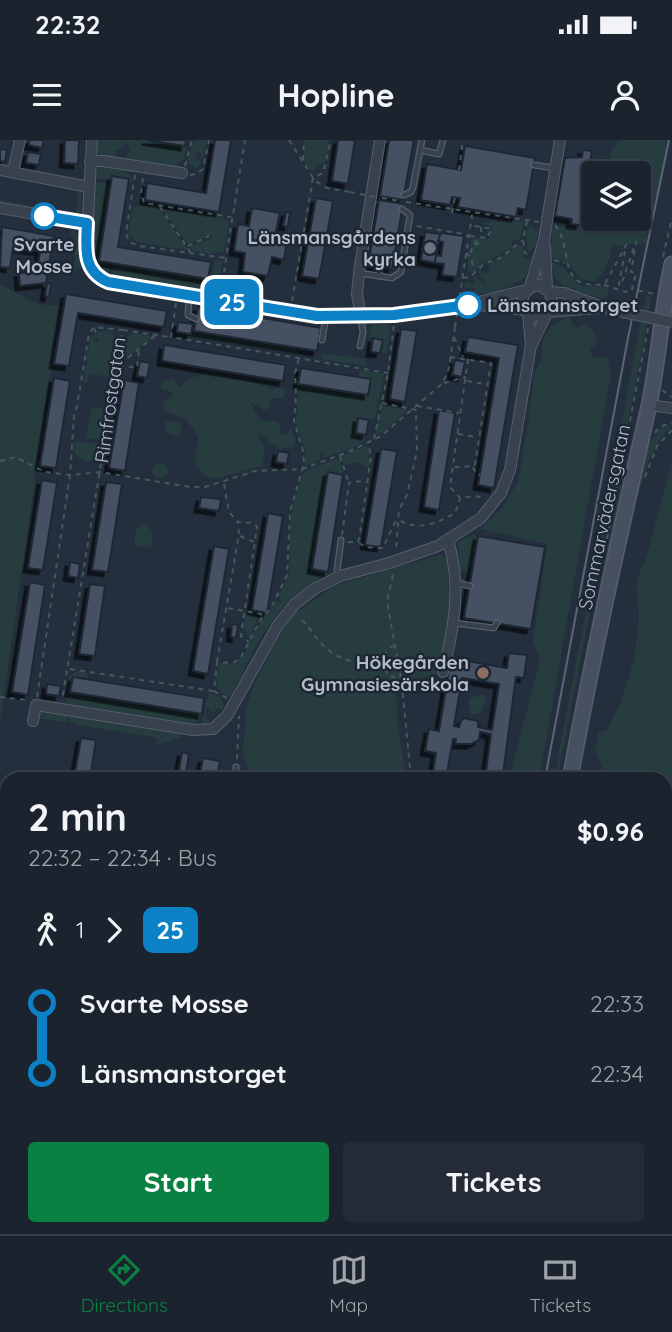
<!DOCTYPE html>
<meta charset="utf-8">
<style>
body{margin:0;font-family:Quicksand,sans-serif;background:#242b36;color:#f1f3f6;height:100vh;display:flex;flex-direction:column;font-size:26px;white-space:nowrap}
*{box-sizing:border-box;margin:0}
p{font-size:23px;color:#a0a4aa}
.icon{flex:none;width:38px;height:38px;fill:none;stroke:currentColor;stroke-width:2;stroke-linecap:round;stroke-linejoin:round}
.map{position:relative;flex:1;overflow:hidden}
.sheet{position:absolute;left:0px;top:632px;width:672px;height:464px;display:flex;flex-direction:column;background:#1b232e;border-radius:21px 21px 0 0;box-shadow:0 2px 5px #0004,0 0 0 2px #39404a}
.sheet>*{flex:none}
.badge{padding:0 14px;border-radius:10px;font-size:24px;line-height:46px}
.fabs{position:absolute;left:581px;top:21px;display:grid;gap:14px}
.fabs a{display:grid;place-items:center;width:70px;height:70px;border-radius:7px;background:#1b232e;box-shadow:0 2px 5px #0004,0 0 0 2px #39404a;font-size:35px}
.map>.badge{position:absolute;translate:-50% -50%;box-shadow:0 0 0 4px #fff}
.legs{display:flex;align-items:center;gap:10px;height:77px;padding:0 28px;font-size:23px}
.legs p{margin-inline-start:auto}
.overview{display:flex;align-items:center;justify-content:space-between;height:119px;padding:0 28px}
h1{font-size:38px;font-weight:700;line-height:52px}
.button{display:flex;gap:14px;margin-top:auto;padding:14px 28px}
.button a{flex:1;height:80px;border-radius:7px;background:#0b8043;color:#fff;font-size:28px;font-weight:700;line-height:80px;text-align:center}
.button a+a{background:#242b36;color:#f1f3f6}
ul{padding:0 28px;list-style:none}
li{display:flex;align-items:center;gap:24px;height:70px;font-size:26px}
li i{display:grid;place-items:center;width:10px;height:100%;margin:0 9px;background:currentColor}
li i::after{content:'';width:18px;height:18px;margin:-9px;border:5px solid;border-radius:50%;background:#1b232e}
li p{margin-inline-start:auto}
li:first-child i{background:linear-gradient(#0000 50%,currentColor 0)}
li:last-child i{background:linear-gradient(currentColor 50%,#0000 0)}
.status{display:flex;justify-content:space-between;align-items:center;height:49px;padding:0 35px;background:#1b232e;direction:ltr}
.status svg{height:19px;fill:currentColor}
header{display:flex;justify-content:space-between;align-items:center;height:91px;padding:0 28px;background:#1b232e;font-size:32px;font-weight:700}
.menu{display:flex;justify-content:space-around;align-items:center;height:98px;border-top:2px solid #39404a;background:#1b232e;font-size:19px;color:#a0a4aa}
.menu a{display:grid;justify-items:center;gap:4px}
.menu .on{color:#0b8043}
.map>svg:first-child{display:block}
.green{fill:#263c3f}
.building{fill:#455162;stroke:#1f2835;stroke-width:2;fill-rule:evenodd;filter:url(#shadow)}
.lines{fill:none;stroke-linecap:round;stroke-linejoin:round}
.lane-casing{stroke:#565f6c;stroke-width:7}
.street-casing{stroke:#565f6c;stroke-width:12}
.secondary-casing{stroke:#565f6c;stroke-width:17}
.path{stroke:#44595c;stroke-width:2;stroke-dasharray:5 5;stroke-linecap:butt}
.lane{stroke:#38414e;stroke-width:4.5}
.street{stroke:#38414e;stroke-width:10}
.secondary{stroke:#465061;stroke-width:14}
.tram{stroke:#5a6575;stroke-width:2}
.street-bridge-casing{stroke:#565f6c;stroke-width:12;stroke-linecap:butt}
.path-bridge{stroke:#44595c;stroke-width:2;stroke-dasharray:5 5;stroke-linecap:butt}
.street-bridge{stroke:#38414e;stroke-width:10}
.line-1-casing{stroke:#fff;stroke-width:16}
.line-1{stroke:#0c81c5;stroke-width:10}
.stop-1-dot{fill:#fff;stroke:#0c81c5;stroke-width:3.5}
.worship-dot{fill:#6b7280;stroke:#1d2633;stroke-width:2.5}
.education-dot{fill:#8d6e63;stroke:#1d2633;stroke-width:2.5}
.labels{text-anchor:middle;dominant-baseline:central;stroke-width:5;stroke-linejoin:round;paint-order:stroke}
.poi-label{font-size:19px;font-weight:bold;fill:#b4bcc9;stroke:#1d2633;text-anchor:end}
.stop-label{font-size:19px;font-weight:bold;fill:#b4bcc9;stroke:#1d2633}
.street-label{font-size:19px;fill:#b4bcc9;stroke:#1d2633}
</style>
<div class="status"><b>22:32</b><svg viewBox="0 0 49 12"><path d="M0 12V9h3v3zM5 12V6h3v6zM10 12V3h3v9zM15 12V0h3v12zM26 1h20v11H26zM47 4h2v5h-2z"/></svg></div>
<header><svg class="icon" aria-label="menu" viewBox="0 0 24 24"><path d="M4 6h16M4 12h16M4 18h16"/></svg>Hopline<svg class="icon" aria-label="person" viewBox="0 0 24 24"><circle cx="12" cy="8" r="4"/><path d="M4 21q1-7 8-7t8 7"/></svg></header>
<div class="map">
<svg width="672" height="1094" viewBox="0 0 672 1094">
<defs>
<filter id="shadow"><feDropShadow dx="-4.5" dy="4.5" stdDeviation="0" flood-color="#0009"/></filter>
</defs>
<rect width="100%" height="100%" fill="#242f3e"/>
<g class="green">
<path d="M99 0H146L187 7 183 19 176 27 124 19 130 10 125 1 124 6 114 12 118 19 103 17 98 13Z"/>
<path d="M194 0H207L203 18 201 19V12H196L195 19 202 21 197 29 187 23Z"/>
<path d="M304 0H329L325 21 311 32 304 21Z"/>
<path d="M620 0H669L646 103 613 106C609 120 606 133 594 142L581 139 568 123 553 117 552 122 563 127 581 146H601L608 149V156L603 158 576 151 575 148C545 148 550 106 553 86L609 90 611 79H639V33H612C608 19 608 10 620 0Z"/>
<path d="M100 25 121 28 132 38V43H128V39L113 36 112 41 97 38V30Z"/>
<path d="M98 42 110 43 98 121 110 124 108 135C83 122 95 67 96 43Z"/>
<path d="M64 46 81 49 82 51 81 72 76 76 0 63V60L75 74 79 51 62 48Z"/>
<path d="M375 59 378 60 367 125 377 127 373 132 367 131 364 126Z"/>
<path d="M140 65 154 67 162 73 188 110 136 102 128 92 132 69Z"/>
<path d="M162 69 218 77 229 82 224 111 210 114 193 111 190 106 211 99V95L188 104Z"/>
<path d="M510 80 524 82 520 100 518 102 513 98 511 105 514 106C501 115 486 120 475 130L473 125V132L468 133V114L472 120 470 109 472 98 488 99 492 93V87L482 84 493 81 509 83Z"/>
<path d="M530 84 538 92 535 107 528 112 526 94Z"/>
<path d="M71 91H75L78 97 81 127 70 133 68 127 75 125 74 96 70 95Z"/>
<path d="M520 105 524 107 523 117 532 119 525 138 499 151 467 157 476 148H464L466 141 473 144 474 141 472 136H474L483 143 485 150V140L480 136 481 134 476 132 480 129 483 133H490L488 125Z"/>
<path d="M219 120 223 122 218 148 213 153 115 137 112 134 113 123 208 139 212 138 215 121Z"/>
<path d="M0 144 38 164 60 166 0 581Z"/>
<path d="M646 154 651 157 643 205 557 639H554Z"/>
<path d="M568 176 576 188 585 184 595 193 596 204 590 209 594 218 607 217 611 234 539 639H509L540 520 533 501 547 404 481 389 502 368 518 342 528 285 534 234 542 218 543 200 551 186Z"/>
<path d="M194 184V192L299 209 298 214 193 198Z"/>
<path d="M373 185H391L387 213H381L383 199 369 197 370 190Z"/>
<path d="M101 191H109L118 202 116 220 113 221 116 222 112 242 111 237 90 234 87 243H83L86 225H90L86 221 90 200 96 193 98 196 94 199 95 202 99 200 97 193Z"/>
<path d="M134 193 153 196 132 214H127L124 221H121L124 198Z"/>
<path d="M321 213 366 219 365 226 322 219Z"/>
<path d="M360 230 384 234V236L374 280 358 279 356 293 364 295V301L350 309 324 318 320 312V319L305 327V311L296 282 298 256 296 236H299V244L368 255 371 239 359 237Z"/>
<path d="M202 235C225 238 247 240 270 247L271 250 279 247 286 249 284 258H271L270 267 265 270 250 262 261 281H277L280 285V293L286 295 291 288 296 301 294 307 278 308 277 305 268 303 265 297 259 295 258 297 264 307 263 326C247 329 233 334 217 339L204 336 195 324 198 298 193 289 185 278 165 271 163 263 174 253 161 248 162 242 173 238 179 248 190 238Z"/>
<path d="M384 266 408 270 384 291 376 295V285Z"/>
<path d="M92 267 107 268C107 279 100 288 103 299H86Z"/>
<path d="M166 281 182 283 180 297 165 292Z"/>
<path d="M672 285 659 300 651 315 630 380 579 639H574L642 322 648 301 657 296 659 289Z"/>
<path d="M74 302 102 303 98 318 86 322C77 318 72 312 74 302Z"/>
<path d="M364 306H367L369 314V328L359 323 344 324 342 316Z"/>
<path d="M340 318 343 334 327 332 311 430 331 433C277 456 255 507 230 557 211 548 216 542 219 523L234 524 243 516 262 478 270 473 276 460 280 463 282 460 279 457 289 434 290 380 301 337 308 329Z"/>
<path d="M672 323V689H670L665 707V639H600L602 625 595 612 598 593 607 590 620 564 634 520 639 476 636 441 646 418Z"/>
<circle cx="160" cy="331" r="8"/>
<path d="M622 333 624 334 561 639Z"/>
<path d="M145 382 153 393 151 408 134 405 136 389Z"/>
<path d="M472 395 478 396 472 432 460 430 458 402Z"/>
<path d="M442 414 447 420C448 451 456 507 436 534L396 545 397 576 406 639H251L243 614 246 568 254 545 283 489 294 474 334 446Z"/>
<path d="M246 473 259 474 250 499 244 488Z"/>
<path d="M77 531 87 533 89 538 72 536 70 553 201 575 196 585 66 563 69 536Z"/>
<path d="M209 552 219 557 225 565 222 570 219 568 213 573 206 567V580L211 581 202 583Z"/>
<path d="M482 555 486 557V562L481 572 472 575 469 571V558Z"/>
<path d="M43 572 68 576 67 583 38 578V574Z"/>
<path d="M70 576 181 594 182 597 156 605 157 598 78 585V583L69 582Z"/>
<path d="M665 1033 672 1038V1057L665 1079Z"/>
<path d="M123 1089H191L190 1094H122Z"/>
</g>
<g class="building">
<path d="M29 0H44L42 8 29 5Z"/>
<path d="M65 0H79L78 24 64 23Z"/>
<path d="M146 0H186L185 6Z"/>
<path d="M215 0H231L219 72 145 60 147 43 206 53Z"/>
<path d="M338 0H355L348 44 332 41Z"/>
<path d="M389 0H414L403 60 380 56Z"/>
<path d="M465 6 535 18 526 70 518 68 516 77 458 67 460 58 452 57 450 65 421 60 427 24 461 30Z"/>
<path d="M0 9 7 10 5 22 0 21Z"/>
<path d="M583 10 592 11 580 85 571 84 572 79 555 76 565 18 582 17Z"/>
<path d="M28 12 41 14 39 25 26 23Z"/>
<path d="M112 36 129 39 118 107 211 122 208 139 99 121Z"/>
<path d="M316 58 333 61 319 139 302 136Z"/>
<path d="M379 60 403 64 392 129 368 125Z"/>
<path d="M252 68 280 73 276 91 288 93 284 120 272 117 268 136 243 132 245 113 234 111 238 84 249 86Z"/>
<path d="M286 72H290L288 87 283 86Z"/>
<path d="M2 87 54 96 46 143 20 146 19 133 37 132 40 111 13 107 10 128 0 127Z"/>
<path d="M425 92 440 94 435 123 421 120Z"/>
<path d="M441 93 464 96 457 137 442 135 444 124 435 123 436 115 441 116 443 102 438 101Z"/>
<path d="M47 143 51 144 49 157 45 156Z"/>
<path d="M66 154 167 171 164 187 78 173 69 226 54 224Z"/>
<path d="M198 167 321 188 317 211 194 191Z"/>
<path d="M178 182 193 184 191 194 177 192Z"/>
<path d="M401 189 417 191 405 262 390 259Z"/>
<path d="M468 197 518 205 494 348 478 345 499 218 465 212Z"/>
<path d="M373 198 383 200 380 213 371 212Z"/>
<path d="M164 205 286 225 283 241 162 221Z"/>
<path d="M455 220 465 222 462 237 452 235Z"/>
<path d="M140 221 150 223 147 238 137 236Z"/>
<path d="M301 228 371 239 368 255 298 244Z"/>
<path d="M54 238 70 241 56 328 40 326Z"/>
<path d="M124 240 139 243 125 331 109 328Z"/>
<path d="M439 270 455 273 439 370 424 367Z"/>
<path d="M358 278 369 280 366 295 356 293Z"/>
<path d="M381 309 397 311 381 407 365 405Z"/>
<path d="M278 311 289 313 287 324 276 322Z"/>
<path d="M328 332 343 335 328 432 312 429Z"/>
<path d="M42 340 57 343 43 430 28 428Z"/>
<path d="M106 342 122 344 108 432 92 430Z"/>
<path d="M201 357 221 359 219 371 199 368Z"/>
<path d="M268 373 283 376 267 473 252 470Z"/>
<path d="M478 396 545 407 531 489 464 478Z"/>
<path d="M214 406 229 409 208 534 193 531Z"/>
<path d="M70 422 80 424 78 438 68 436Z"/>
<path d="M30 442 45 445 28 555 12 552Z"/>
<path d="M90 444 105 446 95 516 79 514Z"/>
<path d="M232 484 238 485 236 498 231 497Z"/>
<path d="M509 513 527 515 524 538 516 537 503 634 486 631 491 594 480 592 479 600 471 604H455L456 599H453L446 639H432L436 613 425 611 429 589 439 591 451 518 507 528ZM462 538 499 544 492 590 478 587V581L464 578 461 581 459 587 454 586Z"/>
<path d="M73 537 204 558 202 574 70 552Z"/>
<path d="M47 544 61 546 59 556 46 554Z"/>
<path d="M81 598 96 600 90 639H74Z"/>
<path d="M182 612 189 614 186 632 179 630Z"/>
<path d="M203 618 220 621 217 639H199Z"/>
<path d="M2 647 7 648V701L0 699Z"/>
<rect x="0" y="746" width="7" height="18"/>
<path d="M665 896 672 898V911L665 909Z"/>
<path d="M7 957V1068L0 1067V998Z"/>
<path d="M213 1088H229L228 1094H212Z"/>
<path d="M284 1088H298L297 1094H283Z"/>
<path d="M381 1088H406L405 1094H380Z"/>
<path d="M412 1088H469L471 1089 470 1094H411Z"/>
<path d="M535 1088H553L554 1094H536Z"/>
</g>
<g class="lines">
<g class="lane-casing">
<g id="lane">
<path d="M420 10 439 14 443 0"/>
<path d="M534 25 554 28"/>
<path d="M404 55 411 52 413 47 422 0"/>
<path d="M359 133 392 138 401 132 410 75 402 69"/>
<path d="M379 136 380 127"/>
<path d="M189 156 188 175 196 179"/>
<path d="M322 200 326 177"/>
<path d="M360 206 363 193 361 177"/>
<path d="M340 436 337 431 341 400"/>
<path d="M457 443 470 446"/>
<path d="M455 483 494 488 497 483"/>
<path d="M236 639V627"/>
<path d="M28 1094 31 1090 52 1094"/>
<path d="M408 1094 409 1088"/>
</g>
</g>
<g class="street-casing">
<g id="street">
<path d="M92 0 86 118 92 131 108 142 317 176H386L468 165 495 166 524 170"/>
<path d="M90 21H103L182 33"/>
<path d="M0 30 89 47"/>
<path d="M13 32 20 0"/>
<path d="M0 68 87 83"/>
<path d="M545 107 547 149"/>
<path d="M530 147 544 100 560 0"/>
<path d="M550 152 552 165 547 173 534 176C516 168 520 148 539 145L550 152 564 153 605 168 623 172"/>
<path d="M479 162 526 150"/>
<path d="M549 172 597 168"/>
<path d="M361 176 357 154 359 133 380 0"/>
<path d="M532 204 547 173"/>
<path d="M648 265 672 268"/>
<path d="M443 532C454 488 462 445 448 400"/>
<path d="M33 581 36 565 193 590 213 589 227 576 278 485 295 464 314 449 340 436 389 423 438 406 481 378 501 353 510 330 531 205 528 173"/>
<path d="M665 887 672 889"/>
<path d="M0 920 7 917"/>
</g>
</g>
<g class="secondary-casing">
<g id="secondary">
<path d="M570 639C593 513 621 390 649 265 659 219 661 171 672 124"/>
<path d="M500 1094V1088"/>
</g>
</g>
<g class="path">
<path d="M289 0 315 41 327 48 350 52"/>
<path d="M303 20 304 0"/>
<path d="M185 26 192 0"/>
<path d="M459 30 463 0"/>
<path d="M135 35 126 93 129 102 140 106 226 118"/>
<path d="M190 35 196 34 203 29 209 0"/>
<path d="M143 38 141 53 144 63 231 77"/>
<path d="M382 58 400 61"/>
<path d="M406 62 539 82"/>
<path d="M160 67 191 113"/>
<path d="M452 73 455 57"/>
<path d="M527 81 523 100 525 113 530 116"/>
<path d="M555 85C575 109 554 151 605 144L626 105 619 145H621L636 102 631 132 636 133 632 149 654 154"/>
<path d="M417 86 463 94 469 97"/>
<path d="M481 87V91L484 97"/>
<path d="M470 96 487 98 492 89 471 85"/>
<path d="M475 105 479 103 480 105 479 103"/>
<path d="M188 106 209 96"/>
<path d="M466 113 471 117 474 131"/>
<path d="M470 113 478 97"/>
<path d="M663 117 672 78"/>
<path d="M554 120 565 123"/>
<path d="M463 138 470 137 484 124 500 118 523 100"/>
<path d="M227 142 224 133 226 118 245 0"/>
<path d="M604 145 626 152 632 150"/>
<path d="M461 148 472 75"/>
<path d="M292 161 313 38 323 33 331 0"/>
<path d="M176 163 171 197 388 233"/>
<path d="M94 188 98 198"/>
<path d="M123 190 170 197"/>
<path d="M454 197 463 217"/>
<path d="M450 217 491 223 475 324 473 326 453 327"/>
<path d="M468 219 450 347 460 358 474 356 486 358"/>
<path d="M120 224 157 194"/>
<path d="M119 225 137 228 139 210"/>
<path d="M467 241 485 244"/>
<path d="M444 243 466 237"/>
<path d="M662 250 672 257"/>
<path d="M382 263 416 270 417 311 407 355 399 370 396 410"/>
<path d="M417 266 459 273"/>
<path d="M655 293 659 287 672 283"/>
<path d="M458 294 477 297"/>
<path d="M374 299 388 233 394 184"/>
<path d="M340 316 349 343"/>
<path d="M0 321 15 317 45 332 70 335 100 332 190 347H205L255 331 302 329 348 312 381 296 443 243 449 228 455 187"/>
<path d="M473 327 476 333 480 335"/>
<path d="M645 337 657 306 672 290"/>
<path d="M224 344 229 372 238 382 254 383 257 387 241 496 249 502"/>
<path d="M342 395 349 343 352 341 368 342"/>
<path d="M240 396 254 402"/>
<path d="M607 399 648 188"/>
<path d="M348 402H358L360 394 371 316 368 303"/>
<path d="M359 403 365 407 383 408 395 382 399 380C417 391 437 384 455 373L460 359"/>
<path d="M393 435 387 462 402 544 411 639"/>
<path d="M228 468 261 474V477"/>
<path d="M302 480C310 487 313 495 320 502 334 519 355 524 376 524L402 544 437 537"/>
<path d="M217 522 239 394 238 383"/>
<path d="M377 523 391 507 395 506"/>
<path d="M70 529 213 551"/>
<path d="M0 557 26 560"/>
<path d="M37 557 70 335 74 276 77 266 89 194 94 187 123 190 62 561"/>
<path d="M227 558 214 551 217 522 233 523 241 517 262 477 270 470 287 435 290 372 304 323 303 311 294 281 296 256 295 233 299 218"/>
<path d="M237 619 239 576"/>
<path d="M665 715 672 692"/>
<path d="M665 779 672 764"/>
<path d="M0 792 5 791 0 795"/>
<path d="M0 813V823"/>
<path d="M0 840 7 850"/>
<path d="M0 875 7 879"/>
<path d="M665 911 672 914"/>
<path d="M0 938 7 934"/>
<path d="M665 938 672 939"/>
<path d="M665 1005 672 1007"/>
<path d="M665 1019 672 1011"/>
<path d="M665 1027 672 1029"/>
<path d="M672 1036V1037"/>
<path d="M0 1084 7 1085"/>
<path d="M513 1088 515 1094"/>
<path d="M558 1088 559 1094"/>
<path d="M648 1088 650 1094"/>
<path d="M22 1089 23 1088"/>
<path d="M237 1091 244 1094"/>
<path d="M122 1094 123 1088"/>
<path d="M192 1094 193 1088"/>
<path d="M276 1094V1088"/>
<path d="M307 1094 308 1088"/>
<path d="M373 1094 374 1088"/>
<path d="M603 1094 638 1088"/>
<path d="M664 1094 672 1065"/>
</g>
<use href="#lane" class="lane"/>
<use href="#street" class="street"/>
<use href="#secondary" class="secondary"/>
<g class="tram">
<path d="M545 639 628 198 669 0"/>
<path d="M485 1094 486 1088"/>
</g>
<g class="street-bridge-casing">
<path id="street-bridge" d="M623 172 672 182"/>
</g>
<g class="path-bridge">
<path d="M350 52 380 58"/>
<path d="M455 187 461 148"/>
</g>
<use href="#street-bridge" class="street-bridge"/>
</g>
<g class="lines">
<g class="line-1-casing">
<path id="line-1" d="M44 76 87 83C86 107 82 131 108 142L317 176 394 175 468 165"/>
</g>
<use href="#line-1" class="line-1"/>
</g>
<g class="stop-1-dot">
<circle cx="44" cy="76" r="12"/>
<circle cx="468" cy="165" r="12"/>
</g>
<circle class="worship-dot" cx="430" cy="108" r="7"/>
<circle class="education-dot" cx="483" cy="533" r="7"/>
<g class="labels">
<g class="poi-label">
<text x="416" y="97">Länsmansgårdens<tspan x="416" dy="22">kyrka</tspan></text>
<text x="469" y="522">Hökegården<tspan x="469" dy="22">Gymnasiesärskola</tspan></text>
</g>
<g class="stop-label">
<text x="44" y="104">Svarte<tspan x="44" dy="22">Mosse</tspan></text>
<text x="487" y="165" text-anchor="start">Länsmanstorget</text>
</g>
<g class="street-label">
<text transform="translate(110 260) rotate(-82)">Rimfrostgatan</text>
<text transform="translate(604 377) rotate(-78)">Sommarvädersgatan</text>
</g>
</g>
</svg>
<div class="fabs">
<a><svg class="icon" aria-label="layers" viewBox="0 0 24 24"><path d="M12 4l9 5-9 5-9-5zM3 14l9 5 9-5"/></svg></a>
</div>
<b class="badge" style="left:232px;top:162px;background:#0c81c5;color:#fff">25</b>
<section class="sheet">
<div class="overview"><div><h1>2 min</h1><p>22:32 – 22:34 · Bus</p></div><b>$0.96</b></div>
<div class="legs"><svg class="icon" aria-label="walk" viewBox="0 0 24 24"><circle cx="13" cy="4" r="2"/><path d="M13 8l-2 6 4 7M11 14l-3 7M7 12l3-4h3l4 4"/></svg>1<svg class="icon" aria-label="forward" viewBox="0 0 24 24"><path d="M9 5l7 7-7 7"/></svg><b class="badge" style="background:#0c81c5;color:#fff">25</b></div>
<ul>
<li><i style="color:#0c81c5"></i><b>Svarte Mosse</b><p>22:33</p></li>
<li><i style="color:#0c81c5"></i><b>Länsmanstorget</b><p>22:34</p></li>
</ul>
<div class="button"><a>Start</a><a>Tickets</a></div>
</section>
</div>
<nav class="menu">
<a class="on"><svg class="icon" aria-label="directions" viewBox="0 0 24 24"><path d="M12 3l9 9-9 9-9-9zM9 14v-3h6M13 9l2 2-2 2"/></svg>Directions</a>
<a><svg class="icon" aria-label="map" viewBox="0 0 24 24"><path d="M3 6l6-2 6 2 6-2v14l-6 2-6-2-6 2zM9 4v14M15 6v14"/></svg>Map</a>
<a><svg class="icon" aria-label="tickets" viewBox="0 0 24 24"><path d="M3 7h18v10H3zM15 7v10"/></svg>Tickets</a>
</nav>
